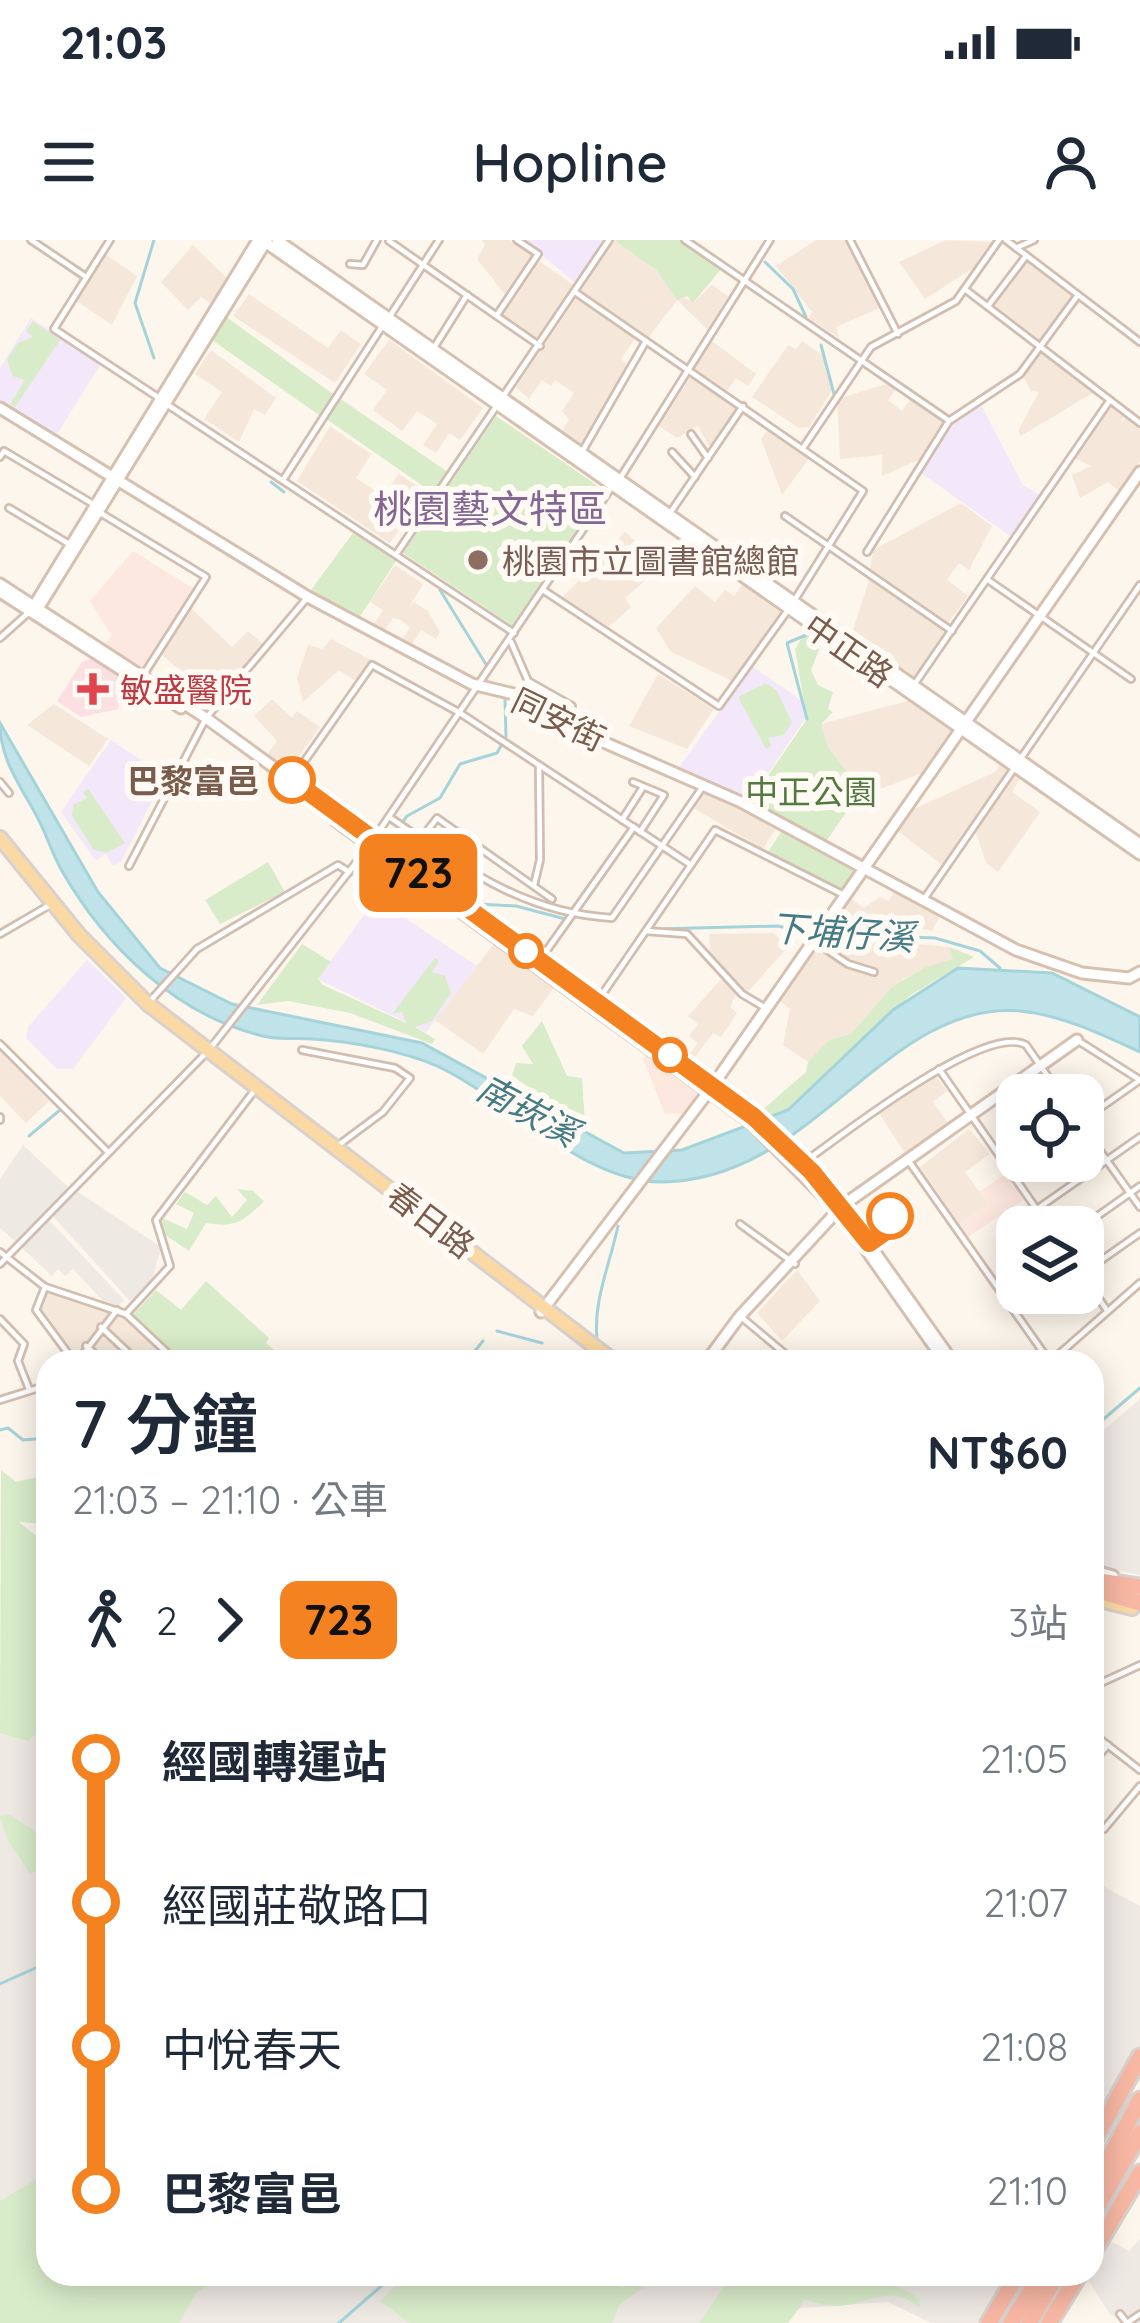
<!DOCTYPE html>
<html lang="zh-TW">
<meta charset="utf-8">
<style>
body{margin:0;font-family:Quicksand,"Noto Sans TC",sans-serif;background:#f2f2f3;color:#1f2937;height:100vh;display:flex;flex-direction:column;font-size:45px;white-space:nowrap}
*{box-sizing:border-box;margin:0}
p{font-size:39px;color:#747a83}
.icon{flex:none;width:66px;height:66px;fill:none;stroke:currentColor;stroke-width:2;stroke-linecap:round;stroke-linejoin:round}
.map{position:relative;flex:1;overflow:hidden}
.drawer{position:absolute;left:36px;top:1110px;width:1068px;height:936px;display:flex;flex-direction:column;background:#fff;border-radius:36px;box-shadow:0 6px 30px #0003}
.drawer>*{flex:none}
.badge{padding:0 24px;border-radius:18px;font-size:42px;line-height:78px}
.tools{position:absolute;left:996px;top:834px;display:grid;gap:24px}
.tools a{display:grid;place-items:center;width:108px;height:108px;border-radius:24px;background:#fff;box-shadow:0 6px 30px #0003;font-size:60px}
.map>.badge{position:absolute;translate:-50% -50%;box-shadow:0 0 0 6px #fff}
.legs{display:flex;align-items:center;gap:18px;height:132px;padding:0 36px;font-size:39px}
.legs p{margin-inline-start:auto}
.headline{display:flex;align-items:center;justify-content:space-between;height:204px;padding:0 36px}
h1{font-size:66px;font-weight:600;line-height:90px}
ul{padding:0 36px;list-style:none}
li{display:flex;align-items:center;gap:42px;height:144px;font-size:45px}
li i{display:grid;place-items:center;width:18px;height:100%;margin:0 15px;background:currentColor}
li i::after{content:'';width:30px;height:30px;margin:-15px;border:9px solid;border-radius:50%;background:#fff}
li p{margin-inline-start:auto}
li:first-child i{background:linear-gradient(#0000 50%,currentColor 0)}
li:last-child i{background:linear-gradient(currentColor 50%,#0000 0)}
.status{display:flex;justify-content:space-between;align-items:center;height:84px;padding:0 60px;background:#fff;direction:ltr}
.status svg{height:33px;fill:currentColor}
header{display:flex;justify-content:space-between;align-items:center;height:156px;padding:0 36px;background:#fff;font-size:54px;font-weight:600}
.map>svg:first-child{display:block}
.residential{fill:#f5e8da}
.commercial{fill:#fde8e0}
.industrial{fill:#efe9e4}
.education{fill:#f3e8fa}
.medical{fill:#fbdfe3}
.green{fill:#d8ecc9}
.water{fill:#bfe3e8;stroke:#a5d3da;stroke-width:3}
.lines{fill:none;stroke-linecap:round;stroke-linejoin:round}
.stream{stroke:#a5d3da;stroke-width:3}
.street-casing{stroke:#d1beb0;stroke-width:10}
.secondary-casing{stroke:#d6c0b0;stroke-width:15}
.primary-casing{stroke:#dad1cd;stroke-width:18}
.highway-casing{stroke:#dad1cd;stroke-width:21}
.street{stroke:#fff;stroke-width:4.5}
.secondary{stroke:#fff;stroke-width:9}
.primary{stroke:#fbd9a5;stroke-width:12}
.highway{stroke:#f7b7a3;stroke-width:15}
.line-1-casing{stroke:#fff;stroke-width:27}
.line-1{stroke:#f58220;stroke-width:18}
.education-dot{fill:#8d6e63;stroke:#fffaf3;stroke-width:4.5}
.health-dot{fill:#e0444e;stroke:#fffaf3;stroke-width:4.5}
.stop-1-dot{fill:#fff;stroke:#f58220;stroke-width:6}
.labels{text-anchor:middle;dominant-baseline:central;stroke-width:12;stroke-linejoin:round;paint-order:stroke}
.education-label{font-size:33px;fill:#785e54;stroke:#fffaf3;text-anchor:start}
.street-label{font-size:33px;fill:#7a5c4d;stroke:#fffaf3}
.health-label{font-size:33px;fill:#be3a42;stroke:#fffaf3;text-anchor:start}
.stop-label{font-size:33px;font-weight:bold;fill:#7a5c4d;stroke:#fffaf3;text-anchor:end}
.park-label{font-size:33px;fill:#537a41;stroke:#fffaf3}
.water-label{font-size:36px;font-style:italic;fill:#437c86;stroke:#fffaf3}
.quarter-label{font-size:39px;fill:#846695;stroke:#fffaf3}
</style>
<div class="status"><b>21:03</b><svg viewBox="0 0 49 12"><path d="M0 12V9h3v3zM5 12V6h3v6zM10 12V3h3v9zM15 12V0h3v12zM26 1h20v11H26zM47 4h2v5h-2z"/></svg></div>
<header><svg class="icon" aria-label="menu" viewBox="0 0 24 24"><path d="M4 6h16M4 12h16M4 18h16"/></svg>Hopline<svg class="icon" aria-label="person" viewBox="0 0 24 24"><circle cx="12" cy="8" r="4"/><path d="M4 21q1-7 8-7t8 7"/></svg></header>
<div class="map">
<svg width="1140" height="2083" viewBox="0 0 1140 2083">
<rect width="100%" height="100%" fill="#fdf6ec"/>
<g class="residential">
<path d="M482 0H510L534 16 507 57 477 19 485 5Z"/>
<path d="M614 0 657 31 672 52 694 62 712 45 728 56 708 90 677 60 649 97 579 50Z"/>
<path d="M816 0H847L884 66 836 87 839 98 809 78 812 72 776 26Z"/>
<path d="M946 0 992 2 981 23 925 59 899 22Z"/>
<path d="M193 5 230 41 215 66 201 57 188 70 161 42Z"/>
<path d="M105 14 137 36 112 85 75 60Z"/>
<path d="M536 19 575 46 538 102 499 75Z"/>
<path d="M1028 21 1074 56 1040 100 994 65Z"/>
<path d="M249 54 328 108 341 90 361 104 335 143 233 76Z"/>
<path d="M577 57 636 97 621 119 628 125 580 208 560 193 569 180 562 171 574 153 555 140 551 146 542 140 529 159 516 147Z"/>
<path d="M389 100 483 168 460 200 449 193 436 213 423 205 437 184 417 171 402 191 373 170 387 150 364 134Z"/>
<path d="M712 101 756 134 748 146 736 138 727 151 694 128Z"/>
<path d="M802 101 824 116 832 150 809 187 799 188 752 157 788 105 796 109Z"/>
<path d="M211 110 276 158 265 175 254 169 239 202 204 179 222 152 195 134Z"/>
<path d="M1040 110 1096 151 1021 196 1018 191 1039 152 1031 151 1022 134Z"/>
<path d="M692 135 739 167 711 210 698 186 677 198 659 186Z"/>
<path d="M890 143 897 148 888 160 902 171 911 159 946 182 923 218 882 236V215L840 219 837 159Z"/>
<path d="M1110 164 1125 175 1120 185 1127 176 1140 186V221L1119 251 1108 242 1080 258 1072 235 1091 226 1074 218Z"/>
<path d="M330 186 371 214 356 238 383 256 399 234 426 252 390 303 297 241Z"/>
<path d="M770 187 811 216 782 255 761 199Z"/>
<path d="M961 263 992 286 969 330 959 323 947 340 968 356 947 384 870 330 873 310Z"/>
<path d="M625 292 663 325 625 358 631 367 609 387 562 358Z"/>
<path d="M395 325 423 344 409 367 414 362 428 371 440 392 436 399 421 390 412 404 403 399 410 387 401 380 393 378 385 390 374 384 383 370 370 362Z"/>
<path d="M870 337 948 394 914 441 851 396Z"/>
<path d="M745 341 784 369 732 441 670 411 656 388 695 346 715 362 725 350 734 356Z"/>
<path d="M191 368 232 407 248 391 265 406 236 438 226 436 217 443 206 434 197 443 160 414Z"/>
<path d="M331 399 371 420 356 441 339 430 303 462 297 438 308 405 323 409Z"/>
<path d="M658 434 714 469 687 509 629 486Z"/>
<path d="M272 459 292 478 297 471 320 487 288 531 266 516 277 501 254 476Z"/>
<path d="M915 459 952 488 922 533 865 555 857 533 848 535 828 507 821 484Z"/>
<path d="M54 464 108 499 89 526 27 485Z"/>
<path d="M1002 522 1010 528 942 625 898 591 914 569 995 532Z"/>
<path d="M1016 532 1022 536 1012 552 1040 572 998 632 986 623 975 590Z"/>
<path d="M705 548 778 585 763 609 692 567Z"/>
<path d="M896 648 942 671 932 691 896 683 862 691 838 677 851 659 864 668 880 657 889 661Z"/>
<path d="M774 693 788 707 746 754 710 712 709 694Z"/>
<path d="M844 697 949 707 954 719 903 739 851 794 829 800 808 822 783 805 790 769 780 761 824 698Z"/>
<path d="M496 701 556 745 533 776 514 769 483 814 435 780Z"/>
<path d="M724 736 737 752 730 767 737 773 721 797 713 793 692 821 687 818 698 803 689 796 698 784 688 776Z"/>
<path d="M0 810 49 861 26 883 0 856Z"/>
<path d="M934 834 947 851 933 862 948 883 905 913 879 873Z"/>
<path d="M969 889 990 914 965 932 988 964 959 984 920 927Z"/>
<path d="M797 1030 820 1061 782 1101 757 1073Z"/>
<path d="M46 1050 125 1076 174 1122H75V1113L41 1071Z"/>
</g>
<g class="commercial">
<path d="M133 311 194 349 143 429 103 405 112 396 90 361Z"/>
<path d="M648 812 702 851 685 873 665 874 643 819Z"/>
<path d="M1007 933 1025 959 968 997 959 984 987 964 979 952Z"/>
</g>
<g class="industrial">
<path d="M23 905 69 948 15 1001 0 988V939Z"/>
<path d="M75 950 161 1007 152 1041 130 1061 51 974Z"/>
<path d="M48 979 124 1060 118 1066 103 1061 73 1029 65 1036 58 1029 52 1036 20 1006Z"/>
<path d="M1140 1159V1335L1097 1326 1092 1200Z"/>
<path d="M48 1459V2034H1012L984 2083H931L888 2062 802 2068 747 2083H0V1468Z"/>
<path d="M1092 1640 1140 1666V1809L1092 1893Z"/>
<path d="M1103 1997 1129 2011 1140 1999V2083H1124L1110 2074 1090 2043 1078 2037 1092 2034V2015Z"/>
</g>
<g class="education">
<path d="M523 0H604L576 43Z"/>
<path d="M31 78 101 124 53 200 0 166V128Z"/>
<path d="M981 165 1023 245 1041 256 1013 298 921 233 950 185Z"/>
<path d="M752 426 802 461 805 479 749 562 677 530Z"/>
<path d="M111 500 165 536 121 622 113 626 105 614 96 621 61 572Z"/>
<path d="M376 658 477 726 426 792 318 739Z"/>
<path d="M87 720 126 758 73 829H57L26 798 28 787Z"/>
</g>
<path class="medical" d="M95 417 125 438 118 469 81 477 57 461 82 422Z"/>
<g class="green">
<path d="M614 0H679L722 28 693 63 687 56 677 60 657 31Z"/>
<path d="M225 76 333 154 319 175 212 100Z"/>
<path d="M33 81 60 100 15 167 10 164 25 140 13 136 7 120 18 103 33 97 26 91Z"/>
<path d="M339 158 448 232 433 253 325 178Z"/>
<path d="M496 176 604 250 513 386 403 313Z"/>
<path d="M353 293 396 321 359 378 308 354Z"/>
<path d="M809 387 824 397 811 430 818 445 833 452 828 469 833 472 821 484 828 507 848 534 857 532 863 548 825 603 750 562 807 479 795 409Z"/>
<path d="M766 443 777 451 792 482 784 495 768 498 772 506 766 509 738 457Z"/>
<path d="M88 549 125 603 106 613 94 610 72 576 73 565 87 558 83 552Z"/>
<path d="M783 589 857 628 843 650 768 612Z"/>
<path d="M268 622 285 652 220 684 205 660Z"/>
<path d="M302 704 331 722 318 739 323 745 406 783 402 772 392 774 435 718 439 721 432 732 445 736 451 753 432 781 415 787 435 799 432 804 350 773 288 761 257 765Z"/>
<path d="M949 707 974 717 911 755 788 870 768 880 760 872 806 832 808 822 829 800 851 794 892 747 924 728 953 719Z"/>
<path d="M542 781 567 836 582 838 585 883 512 836 516 823 533 824 522 806Z"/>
<path d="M237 949 253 951 264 961C243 982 236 988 206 983L189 1011 161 992 162 978 187 989 194 973 176 964 185 952 207 965 216 956 232 977 247 960Z"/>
<path d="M206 1041 269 1098 266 1103 288 1122H181L132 1076 156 1050 181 1070Z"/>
<path d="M1 1230 16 1242 41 1236 46 1245 40 1256 48 1260V1284L19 1282 48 1305V1483L28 1501 0 1493Z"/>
<path d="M10 1575 42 1596 48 1577V1624L30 1634 7 1599 0 1576Z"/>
<path d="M48 1932V2034H223L196 2053 179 2083H0V1961Z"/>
<path d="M408 2034H605L623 2048 635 2034 656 2038 619 2065 612 2083H409L380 2061Z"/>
<path d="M733 2034C795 2034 867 2020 919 2059L920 2068C889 2041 869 2066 835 2066 826 2066 814 2062 805 2060L788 2083H699Z"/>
</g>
<path class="water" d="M0 483 98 652 160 728 232 764 422 803 624 913 682 910 788 870 893 770 958 728 1052 733 1140 777V812C1103 795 1062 775 1020 771 885 760 813 942 661 942 583 942 504 857 437 826 403 811 349 801 313 799 294 797 278 801 259 795 174 773 105 706 62 631 51 612 46 592 35 573 18 542 0 518 0 483Z"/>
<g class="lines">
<g class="stream">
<path d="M765 22 793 49 806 77"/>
<path d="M821 105 834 154"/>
<path d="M154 118 135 63 154 0"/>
<path d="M271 242 284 252"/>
<path d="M440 350 487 426"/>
<path d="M807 479 787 403 811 393"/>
<path d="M399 587 407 576 440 558 460 524 497 513 506 497 505 459"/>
<path d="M477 664 516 666 569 680"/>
<path d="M655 689 778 686 811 694"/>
<path d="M821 694 935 698 980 711 1000 728"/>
<path d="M29 896 60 870"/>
<path d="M497 1091 542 1103"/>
<path d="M597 1099C593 1061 610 1024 618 986"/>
<path d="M466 1122 483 1101"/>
<path d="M1092 1189 1140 1148"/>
<path d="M0 1190 8 1188 23 1200 48 1198"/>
<path d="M0 1744 40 1726 48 1728"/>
<path d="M339 2083 395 2034"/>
</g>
<g class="street-casing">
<g id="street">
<path d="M31 0 86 37"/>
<path d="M110 0 54 89 159 158"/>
<path d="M685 0 948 180"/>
<path d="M850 0 898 94"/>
<path d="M1006 0 1140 102"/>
<path d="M389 1 540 106"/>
<path d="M1016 8 1034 0"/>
<path d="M350 24 363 25 377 0"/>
<path d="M966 50 1140 183"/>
<path d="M575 52 863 251 794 361"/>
<path d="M988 66 1026 16"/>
<path d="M497 75 538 14 517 0"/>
<path d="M390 76 439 0"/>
<path d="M435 106 467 55"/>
<path d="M168 165 514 393"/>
<path d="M691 194 708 218"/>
<path d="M803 208 871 107 956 61 999 0"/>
<path d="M583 210 646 101"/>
<path d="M672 212 695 237"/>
<path d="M0 217 4 211 93 264"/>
<path d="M283 240 383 85"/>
<path d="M619 240 770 0"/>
<path d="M9 268 69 304"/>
<path d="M99 272 206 337 144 434"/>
<path d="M668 276 743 166"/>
<path d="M785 276 952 391"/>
<path d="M867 312 949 181 1020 134 1078 55"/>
<path d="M397 313 609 0"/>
<path d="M988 340 1131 439"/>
<path d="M543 350 719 466 788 370"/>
<path d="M0 398 27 374"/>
<path d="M511 402 528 441"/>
<path d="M916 442 1110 160"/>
<path d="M520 453 528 441 572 466"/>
<path d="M1019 521 1140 345"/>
<path d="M292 539 372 425 460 473 691 625"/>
<path d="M0 542 9 553"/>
<path d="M633 542 664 555 640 592"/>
<path d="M389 577C459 624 520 673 612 678L704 545"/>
<path d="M622 580 643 547"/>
<path d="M424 595 437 578 552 659"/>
<path d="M375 597 611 248"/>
<path d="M129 626 206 478 307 358"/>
<path d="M534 645 540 620 539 526"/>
<path d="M924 659 1013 530"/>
<path d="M646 691 687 694 742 754 767 769"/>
<path d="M0 694 48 666"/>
<path d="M814 701 848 724 874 732"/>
<path d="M540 720 634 587"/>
<path d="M151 760 197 709 338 625 349 632"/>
<path d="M597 762 715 590 846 656"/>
<path d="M1077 800 1140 840"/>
<path d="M0 804 108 912"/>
<path d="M302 810 395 828 410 838 383 872 336 907"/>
<path d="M939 829 1049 987"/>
<path d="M0 877V880"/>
<path d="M1083 880 1140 840"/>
<path d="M1083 887 1140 967"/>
<path d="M908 920 1050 1122"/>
<path d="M803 923C841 896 985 782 1026 805L1061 855"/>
<path d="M1011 932 1026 921"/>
<path d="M1037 969 1140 897"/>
<path d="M740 984 795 1024"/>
<path d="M1082 987 1140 946"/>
<path d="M0 1012 45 1047 126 1074 177 1122"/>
<path d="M0 1024 209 810 369 606"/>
<path d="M1083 1033 1140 993"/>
<path d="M1083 1035 1106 1069"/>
<path d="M45 1047 36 1070 70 1116"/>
<path d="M126 1074 170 1026 156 980 254 851"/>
<path d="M740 1076 795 1122"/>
<path d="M0 1079 24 1104 18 1121 29 1149"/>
<path d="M101 1087 138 1122"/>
<path d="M86 1106 104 1122"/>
<path d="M77 1122 117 1070"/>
<path d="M1050 1122 1140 1043"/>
<path d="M0 1160 48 1145"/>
<path d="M1092 1447 1140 1425"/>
<path d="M1092 1493 1140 1530"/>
<path d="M1092 1523 1108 1505"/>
<path d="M1092 1583 1104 1589 1140 1546"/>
<path d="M893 2035V2034"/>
<path d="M1120 2074 1127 2083 1140 2074"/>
</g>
</g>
<g class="secondary-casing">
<g id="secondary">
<path d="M262 0 1140 614"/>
<path d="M277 0 1140 604"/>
<path d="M0 168 308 357 472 444 518 455 592 497 741 562 1016 710 1082 733 1129 738 1140 732"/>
<path d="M0 344 206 478 754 877 845 970 953 1122"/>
<path d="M0 352 181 468"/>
<path d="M39 367 267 0"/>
<path d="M32 369 258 0"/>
<path d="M336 581 750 882 841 974 945 1122"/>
<path d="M541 1072 709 851 1140 232"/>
<path d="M706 1122 740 1076 842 966 1077 800"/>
<path d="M1092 1330 1113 1336"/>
</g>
</g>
<g class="primary-casing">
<g id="primary">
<path d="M0 598 79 695 148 764 615 1122"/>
<path d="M1092 1358 1132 1368"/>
</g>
</g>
<g class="highway-casing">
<g id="highway">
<path d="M1092 1340 1140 1347"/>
<path d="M1092 1349 1140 1363"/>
<path d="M1092 1904 1140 1817"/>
<path d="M1092 1950 1140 1860"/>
<path d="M1092 1976 1140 1893"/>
<path d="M1092 2013 1140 1933"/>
<path d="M989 2083 1018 2034"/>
<path d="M1011 2083 1041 2034"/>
<path d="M1029 2083 1058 2034"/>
<path d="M1049 2083 1079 2034"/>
</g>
</g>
<use href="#street" class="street"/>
<use href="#secondary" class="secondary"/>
<use href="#primary" class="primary"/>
<use href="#highway" class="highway"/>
</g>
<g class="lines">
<g class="line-1-casing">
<path id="line-1" d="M292 540 754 877 812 932 869 1003 892 987 890 976"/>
</g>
<use href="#line-1" class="line-1"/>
</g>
<circle class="education-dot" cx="478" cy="320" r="12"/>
<path class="health-dot" d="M87 431h12v12h12v12h-12v12h-12v-12h-12v-12h12z"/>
<g class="stop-1-dot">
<circle cx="292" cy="540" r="21"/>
<circle cx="526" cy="711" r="15"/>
<circle cx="670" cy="815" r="15"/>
<circle cx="890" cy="976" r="21"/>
</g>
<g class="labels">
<g class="education-label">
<text x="502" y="320">桃園市立圖書館總館</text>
</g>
<g class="street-label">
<text transform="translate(849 410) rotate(35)">中正路</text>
<text transform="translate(559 479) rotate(26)">同安街</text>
<text transform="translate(431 980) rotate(37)">春日路</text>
</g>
<g class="health-label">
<text x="120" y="449">敏盛醫院</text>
</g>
<g class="stop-label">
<text x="259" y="540">巴黎富邑</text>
</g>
<g class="park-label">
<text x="811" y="551">中正公園</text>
</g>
<g class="water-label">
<text transform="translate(842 692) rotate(4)">下埔仔溪</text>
<text transform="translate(528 870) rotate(28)">南崁溪</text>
</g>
<g class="quarter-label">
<text x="490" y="268">桃園藝文特區</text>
</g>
</g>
</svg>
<div class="tools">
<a><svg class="icon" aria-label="locate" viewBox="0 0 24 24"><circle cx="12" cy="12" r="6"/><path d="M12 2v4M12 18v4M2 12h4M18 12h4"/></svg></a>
<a><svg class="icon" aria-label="layers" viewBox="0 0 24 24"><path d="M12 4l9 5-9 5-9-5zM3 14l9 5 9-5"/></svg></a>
</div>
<b class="badge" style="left:418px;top:633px;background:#f58220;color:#111">723</b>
<section class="drawer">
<div class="headline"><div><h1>7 分鐘</h1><p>21:03 – 21:10 · 公車</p></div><b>NT$60</b></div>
<div class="legs"><svg class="icon" aria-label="walk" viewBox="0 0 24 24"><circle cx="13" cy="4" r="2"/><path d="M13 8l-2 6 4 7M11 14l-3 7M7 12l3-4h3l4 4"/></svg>2<svg class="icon" aria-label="forward" viewBox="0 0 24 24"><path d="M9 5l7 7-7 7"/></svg><b class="badge" style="background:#f58220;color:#111">723</b><p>3站</p></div>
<ul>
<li><i style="color:#f58220"></i><b>經國轉運站</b><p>21:05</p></li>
<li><i style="color:#f58220"></i><span>經國莊敬路口</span><p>21:07</p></li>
<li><i style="color:#f58220"></i><span>中悅春天</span><p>21:08</p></li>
<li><i style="color:#f58220"></i><b>巴黎富邑</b><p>21:10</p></li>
</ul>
</section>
</div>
